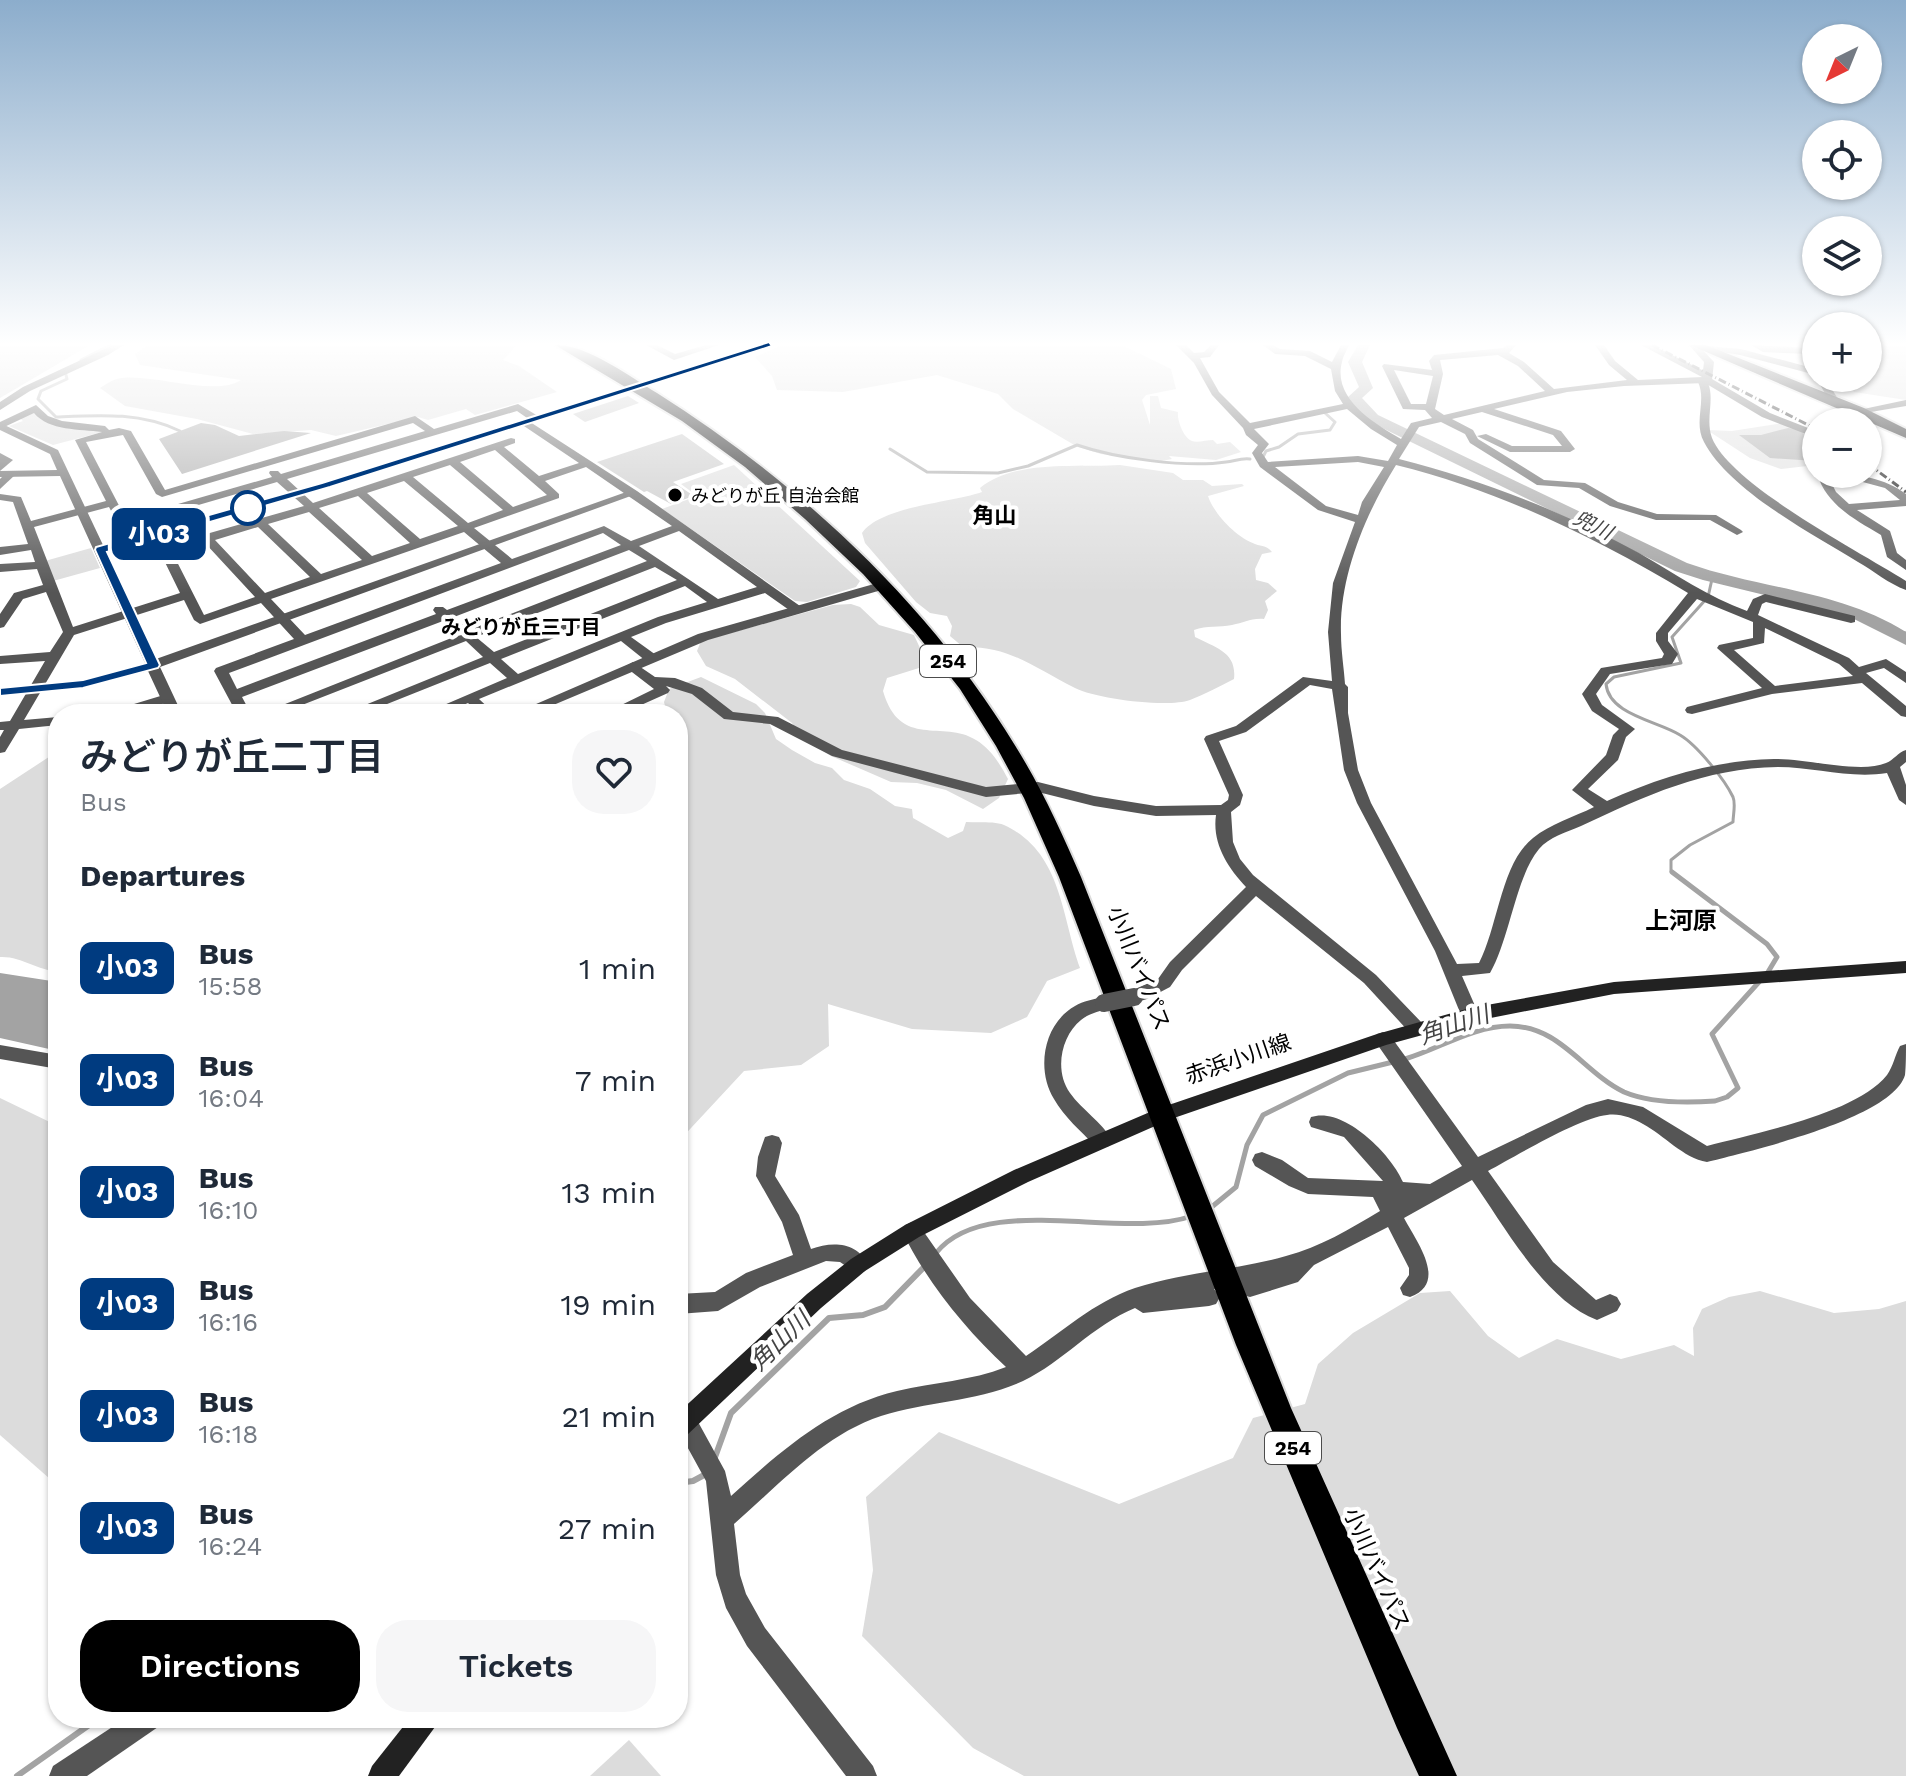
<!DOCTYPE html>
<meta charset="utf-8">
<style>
body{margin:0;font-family:"Work Sans","Noto Sans JP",sans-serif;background:#f6f6f7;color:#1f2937;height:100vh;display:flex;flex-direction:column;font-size:30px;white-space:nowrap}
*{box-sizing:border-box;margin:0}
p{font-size:26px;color:#747a83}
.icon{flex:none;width:44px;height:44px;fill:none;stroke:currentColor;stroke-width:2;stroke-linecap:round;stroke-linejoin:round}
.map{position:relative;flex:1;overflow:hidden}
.side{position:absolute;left:48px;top:704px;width:640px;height:1024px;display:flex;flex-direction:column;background:#fff;border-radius:32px;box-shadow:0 2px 6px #0004}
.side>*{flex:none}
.badge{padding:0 16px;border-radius:12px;font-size:28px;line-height:52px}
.needle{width:52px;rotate:223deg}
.buttons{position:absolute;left:1802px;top:24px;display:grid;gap:16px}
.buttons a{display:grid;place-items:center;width:80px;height:80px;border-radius:50%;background:#fff;box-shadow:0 2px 6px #0004;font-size:40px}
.map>.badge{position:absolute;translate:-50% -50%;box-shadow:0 0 0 4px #fff}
h2{padding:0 32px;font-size:30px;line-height:72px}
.round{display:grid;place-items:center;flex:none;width:84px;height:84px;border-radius:32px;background:#f6f6f7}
.head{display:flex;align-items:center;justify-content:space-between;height:136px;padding:0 32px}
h1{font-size:38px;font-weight:600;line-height:60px}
.action{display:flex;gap:16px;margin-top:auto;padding:16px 32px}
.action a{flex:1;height:92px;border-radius:32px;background:#000;color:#fff;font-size:32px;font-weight:600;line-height:92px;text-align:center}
.action a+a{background:#f6f6f7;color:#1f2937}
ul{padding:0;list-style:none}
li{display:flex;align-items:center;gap:24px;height:112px;padding:0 32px}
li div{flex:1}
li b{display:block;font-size:30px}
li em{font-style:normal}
li .badge{min-width:88px;font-weight:700;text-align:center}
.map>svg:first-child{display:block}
.green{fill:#dcdcdc}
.water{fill:#a3a3a3}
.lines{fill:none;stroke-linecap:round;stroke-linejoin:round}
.stream-far2{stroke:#a3a3a3;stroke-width:3}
.stream-far1{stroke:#a3a3a3;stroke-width:5}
.stream{stroke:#a3a3a3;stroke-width:6}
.river{fill:#a3a3a3;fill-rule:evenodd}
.building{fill:#c4c4c4}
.trunk-casing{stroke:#dbdbdb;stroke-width:4}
.minor{fill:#555;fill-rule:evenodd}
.tertiary{fill:#555;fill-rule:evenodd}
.secondary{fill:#222;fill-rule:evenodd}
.trunk{fill:#000;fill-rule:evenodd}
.rail{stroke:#000;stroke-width:3;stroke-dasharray:8 3 1 3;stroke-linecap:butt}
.minor-bridge{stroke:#555;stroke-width:18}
.line{fill:#003b80;stroke:#fff;stroke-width:2}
.poi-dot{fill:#000;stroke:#fff;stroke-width:3}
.stop-dot{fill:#fff;stroke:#003b80;stroke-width:4}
.labels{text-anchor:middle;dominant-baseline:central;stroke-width:8;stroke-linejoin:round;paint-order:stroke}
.far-poi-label{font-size:18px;fill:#000;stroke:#fff;text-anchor:start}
.far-water-label{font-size:20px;font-style:italic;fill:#444;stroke:#fff}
.far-neighbourhood-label{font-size:20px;font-weight:bold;fill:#000;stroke:#fff}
.shield{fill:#fff;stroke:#4c4c4c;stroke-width:2}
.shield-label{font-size:20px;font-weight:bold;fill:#000}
.far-quarter-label{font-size:22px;font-weight:bold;fill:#000;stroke:#fff}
.street-label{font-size:22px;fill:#000;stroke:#fff}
.neighbourhood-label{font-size:24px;font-weight:bold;fill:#000;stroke:#fff}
.water-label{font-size:24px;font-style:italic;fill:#444;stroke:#fff}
</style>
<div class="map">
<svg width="1906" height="1776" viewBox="0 0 1906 1776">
<rect width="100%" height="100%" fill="#fff"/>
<g class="green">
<path d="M0 345H90L0 398Z"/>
<path d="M148 345H517L503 360 519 366 557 392 475 415 466 409 428 420 418 417 336 436 311 430 253 434 197 419 125 406 100 388C105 385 112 380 117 379 147 371 214 398 241 380L140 365 135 354Z"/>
<path d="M782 345H1122L1171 369 1176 389 1146 395 1142 400 1150 425V396H1158L1161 408 1178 412C1177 420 1183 437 1192 441 1197 443 1207 440 1213 440L1217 444 1230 442 1241 452 1216 460 1169 456 1172 459 1156 462 1101 454 1076 446 1013 409 998 394 937 375 843 392 777 390 772 376 755 357Z"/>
<path d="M1868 345H1906V400L1854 392 1846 378H1868Z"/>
<path d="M32 410C51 426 86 430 110 430L53 445 9 426 23 421 20 418Z"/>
<path d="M1783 423 1816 438V465L1781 469 1750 458 1707 430 1732 431Z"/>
<path d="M734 465 860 581 856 587 807 602 795 601 662 509 697 496 681 484Z"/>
<path d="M1120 465 1173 473 1183 480H1203L1212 486 1242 484 1244 486 1208 496C1214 514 1236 537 1255 544 1263 547 1266 545 1272 552L1262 554 1255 569 1256 580 1268 583 1277 591 1265 601 1268 610 1264 619C1250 618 1244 623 1232 625 1219 628 1207 625 1194 630L1195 637C1216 648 1237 652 1234 679 1220 686 1205 694 1190 700 1167 708 1097 699 1075 688 1034 668 1011 646 963 647L950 636 952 626 947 616 930 613 916 602 865 543 862 533C881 506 951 503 982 492L980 488C1016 459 1077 468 1120 465Z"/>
<path d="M91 548 100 568 53 581 45 561Z"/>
<path d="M851 604 860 607 879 625 914 635 925 659 919 668 887 678 883 691C900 750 943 719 976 740 991 749 1000 764 1008 779L999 798 983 809 946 790 917 783 891 782 831 756 801 737 792 723 735 679 706 666 697 651 701 641 833 605Z"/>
<path d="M701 677 756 704 765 713 776 739 792 750 815 763 832 768 844 780 870 789 895 806 912 809 913 818 948 838 963 831 966 822C978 823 994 821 1004 825 1062 852 1061 915 1080 968L1047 981 1027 1017 991 1033 912 1029 828 1004 829 1046 801 1065 744 1071 678 1142V714H667L664 702 669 689Z"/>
<path d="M58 751V971C37 971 22 956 0 957V789Z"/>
<path d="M0 1098 58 1126V1486L0 1435Z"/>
<path d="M1450 1291 1488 1336 1519 1358 1557 1339 1621 1359 1674 1345 1694 1356 1693 1328 1702 1309 1729 1297 1760 1291 1834 1313 1879 1309 1906 1301V1776H1024L973 1748 862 1636 873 1570 866 1497 939 1432 1119 1504 1233 1458 1253 1418 1305 1404 1318 1364 1353 1333 1420 1293Z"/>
<path d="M629 1740 661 1776H590Z"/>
</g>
<g class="water">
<path d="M201 423 215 425 239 436 284 431 311 433 182 474 159 439Z"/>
<path d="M1788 428 1797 429 1816 442V461L1770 458 1739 435H1761Z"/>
<path d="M0 973 58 982V1051L0 1038Z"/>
</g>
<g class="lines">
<g class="stream-far2">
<path d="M81 360 110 345"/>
<path d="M65 371 67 379 41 391 38 399 56 417C100 415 140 412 180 431"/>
<path d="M890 449 927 472 998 473 1028 466 1077 445C1115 458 1185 468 1226 462 1235 461 1240 458 1250 459"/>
<path d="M1263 457 1266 451 1279 447 1298 434 1330 430 1335 422 1325 413"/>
<path d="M1896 632 1906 633"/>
<path d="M1674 874 1671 871V860L1690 845 1733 822C1733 815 1736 804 1733 797 1725 780 1697 745 1680 735 1658 721 1609 715 1606 684L1614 677 1681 663 1672 637 1708 597 1712 579"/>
</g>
<g class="stream-far1">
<path d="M1672 872 1767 944 1777 957 1768 972"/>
<path d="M1405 1059C1439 1049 1473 1026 1510 1026 1560 1026 1583 1072 1624 1092 1650 1103 1688 1103 1715 1101L1727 1097 1738 1088 1712 1034 1759 982"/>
<path d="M1208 1210 1236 1187 1247 1145 1263 1115 1348 1073 1393 1062"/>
<path d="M936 1253C986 1191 1121 1241 1192 1216"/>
</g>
<g class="stream">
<path d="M714 1460 731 1413 829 1318 863 1315 885 1307 925 1266"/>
<path d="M678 1483 693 1481 706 1474"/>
<path d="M17 1776 99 1718"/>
</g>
<path class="river" d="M1358 345H1370L1362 362 1373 388 1362 398 1378 415 1687 563C1760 589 1839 590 1906 632V645L1846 615 1703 580 1675 571 1368 421 1347 398 1359 387 1348 362Z"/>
</g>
<g class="building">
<path d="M628 396 639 403 585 422 573 414Z"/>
<path d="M682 434 724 464 673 482 694 496 671 504 647 491 644 492 597 462Z"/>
</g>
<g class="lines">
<g class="trunk-casing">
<g id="trunk">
<path d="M555 345C584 343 631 377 657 393 799 483 929 603 1016 747 1042 789 1062 833 1081 877L1291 1408 1457 1776H1419L1397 1728 1236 1345 1059 877 1024 798 996 746 960 689 915 632 863 574 805 519 745 467 682 421Z"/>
<path d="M1690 345H1706L1864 408 1906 429V438Z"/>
</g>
</g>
<g class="minor">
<path d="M646 345H657L675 354 706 345H719L674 360Z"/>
<path d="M1176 345H1186L1194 353 1204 352 1211 345H1219L1210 357 1200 358 1219 392 1250 423 1343 404 1335 391 1331 369 1305 356 1275 354 1263 345H1273L1280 349 1310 351 1332 362 1341 345H1349C1347 350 1343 356 1342 362 1332 399 1375 424 1401 439L1411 423 1432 418 1425 410 1403 409 1382 366 1384 364 1432 370 1429 361 1434 355 1503 348 1507 345H1516L1509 353 1524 362 1554 389 1627 380 1609 365 1595 345H1604L1615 361 1638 380 1702 377 1641 345H1652L1712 375V379L1770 413 1816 431V438L1762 417 1705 383 1624 386 1567 392 1494 409 1561 431 1575 449 1570 452H1510L1477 436 1486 434 1512 446H1562L1553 435 1482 412 1452 419 1473 430 1478 439 1544 480 1585 483 1618 502 1657 514 1716 515 1741 530 1743 532 1737 535 1710 520H1656L1610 506 1579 488 1537 485 1470 443 1465 434 1441 422 1419 427 1399 459C1483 480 1564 512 1639 553 1676 574 1708 597 1747 611L1753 599 1765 594 1855 616V622L1851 623 1766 602 1762 604 1758 615 1849 658 1859 667 1886 659 1906 672V683L1884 668 1866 673 1906 706V717L1901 716 1862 683 1772 694 1692 714 1687 713 1685 710 1687 707 1762 688 1717 648 1719 645 1753 638V622L1697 599 1668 633V641L1678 654 1672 664 1610 674 1596 694 1602 705 1635 729 1626 737 1618 760 1588 789 1607 801C1660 777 1716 760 1774 759 1804 758 1860 774 1886 763 1894 760 1898 752 1906 750V762L1900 767 1906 785V805L1899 800 1887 773C1850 779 1814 767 1778 767 1705 768 1645 796 1581 826 1567 832 1549 837 1539 849 1516 876 1510 938 1490 973L1462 976 1479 1015 1476 1020H1464L1461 1015 1435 951 1357 803 1344 770 1332 689 1310 685 1246 732 1219 741 1243 795 1240 805 1231 812 1233 842 1240 859 1253 875 1376 975 1423 1024 1426 1029 1423 1034H1411L1364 983 1256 896 1182 970 1170 987 1147 999 1134 1003 1128 1002 1125 997 1128 992 1158 979 1170 962 1246 887C1227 867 1212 843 1216 815L1156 816 1094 806 1038 792 986 797 832 756 770 724 724 719 692 694 666 686 670 690 668 693 621 714H603L654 689 628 669 626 666 633 662 655 677 675 678 702 688 733 712 778 717 842 750 986 787 1038 782 1094 796 1156 806 1221 805 1228 800 1229 795 1204 739 1206 736 1236 726 1303 677 1332 681 1328 632 1333 583 1355 522 1318 510 1260 467 1252 453 1258 445 1246 435 1243 428 1212 395 1194 363ZM1498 355 1518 366 1545 391 1444 415 1435 409 1443 374 1440 360ZM1394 370 1433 376 1426 404H1411ZM1347 409 1371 429 1397 445 1388 461 1358 456 1268 462 1262 453 1269 444 1254 429ZM1358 462 1384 467 1362 502 1358 515 1326 506 1275 467ZM1396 465C1501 491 1596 538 1688 593L1656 633V641L1664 654 1662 658 1601 668 1582 694 1592 711 1619 729 1613 735 1606 755 1572 790 1594 807C1574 817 1550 824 1533 838 1501 863 1498 927 1479 963L1457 964 1371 803 1358 770 1348 713V687L1345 684C1344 668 1341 651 1341 634 1339 576 1366 513 1396 465ZM1765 628 1839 664 1853 676 1775 686 1734 650 1764 643Z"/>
<path d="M1695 345 1741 349 1816 369V375L1740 355 1696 348Z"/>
<path d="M1751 345 1810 348 1815 351 1810 354 1763 352Z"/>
<path d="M1816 377 1825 378 1838 399 1837 401H1829Z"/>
<path d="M1906 400V406L1859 414 1854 411Z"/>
<path d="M518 404 538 416V420H530L517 411 287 479 313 503 511 438 515 439V443L504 447 539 476 579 463 518 422 527 420 637 491 800 606V612H792L765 593 666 623 631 637 656 655V661H646L621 641 479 699 495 714H480L468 703 442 714H423L507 678 490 663 362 714H343L483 657 466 641 279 714H260L459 635 443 621 242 697 251 714H237L214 671 216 668 294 639 261 603 200 624 194 620 184 600 74 635 24 720 58 717V725L19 729 5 752 0 753V737L4 730H0V722L10 721 45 661 0 664V656L50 652 63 632 46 592 23 599 4 627 0 628V614L14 593 43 585 37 569 0 572V564L35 562 31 550 0 555V547L28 544 13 502 0 500V494L21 497 31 521 106 501 75 440 102 432C80 429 49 431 34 413L0 429V422L36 405 48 416 62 421 105 426 109 430 119 428 131 431 165 490 415 416 434 429ZM413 423 425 431 281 474 278 471H270L269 473 272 477 126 519 86 442 123 435 156 494 162 497ZM495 450 547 495 513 507 460 462ZM450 465 503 510 468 523 413 477ZM586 467 672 526 631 541 604 526 512 559 474 528 559 498V494L545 481ZM404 481 458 526 420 539 367 493ZM277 482 304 506 161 547 159 550 180 593 73 627 34 527 109 507 119 526 123 527ZM358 496 410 543 372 556 319 508ZM309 512 362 560 321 574 268 524ZM258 527 310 577 265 593 215 540ZM679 531 757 587 718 599 639 546ZM464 532 501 563 305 635 271 599ZM603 533 621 545 447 610 443 607H435L433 610 436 614 237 689 229 673ZM205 543 255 597 204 615 172 552ZM629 550 647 561 469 630 454 617ZM655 567 677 580 494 652 476 637ZM685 586 707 602 658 617 518 674 501 659Z"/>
<path d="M0 453 13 460 0 471Z"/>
<path d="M7 472 16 474 0 489V479Z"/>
<path d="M1817 474H1827L1836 492 1849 504 1900 500 1885 488 1833 474C1858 474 1885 478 1906 494V506L1857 510 1890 531 1897 553 1906 560V570L1887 557 1881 535C1854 519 1827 505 1817 474Z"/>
<path d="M167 694 174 698 172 701 130 714H109L111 711Z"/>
<path d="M1104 997 1110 998 1113 1003 1110 1008C1100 1011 1090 1013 1081 1020 1061 1036 1054 1071 1070 1093 1082 1110 1102 1122 1112 1140L1109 1146 1102 1148 1095 1146C1081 1131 1064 1117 1054 1099 1036 1070 1043 1024 1075 1006 1083 1001 1094 999 1104 997Z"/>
<path d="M1383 1032 1389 1034 1478 1157 1586 1105 1608 1099 1643 1107 1707 1146C1755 1133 1856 1114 1887 1075 1893 1067 1895 1055 1900 1046L1906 1044C1906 1053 1906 1066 1905 1075 1892 1119 1749 1151 1707 1162 1683 1158 1664 1135 1643 1124 1632 1118 1620 1113 1607 1115 1581 1117 1514 1157 1488 1171L1553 1262 1596 1300 1610 1294 1617 1297 1621 1304 1617 1311 1597 1320C1544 1300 1504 1225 1472 1180L1404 1218C1416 1241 1449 1283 1410 1297L1403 1295 1400 1288 1409 1275V1268L1388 1227 1314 1265 1298 1282 1250 1297 1243 1295 1240 1288 1241 1285 1214 1289 1220 1297 1216 1304 1209 1306 1143 1313 1135 1308C1093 1325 1063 1362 1023 1381 977 1402 928 1401 881 1416 823 1435 779 1485 734 1524L740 1575 746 1594 765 1628 873 1766 877 1776H846L747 1646 726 1608 716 1575 706 1481 678 1430V1397L686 1400 725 1471 731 1496C781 1451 830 1407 897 1391 934 1382 971 1381 1006 1367 965 1329 926 1281 902 1231L905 1225 912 1222 919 1225 970 1298 1026 1356C1062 1332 1094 1302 1135 1288 1184 1272 1237 1270 1286 1256 1320 1247 1350 1229 1380 1211L1373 1197 1308 1194 1289 1186 1255 1166 1252 1160 1255 1154 1262 1152 1282 1160 1308 1178 1383 1181 1344 1137 1311 1127 1309 1122 1311 1117C1344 1106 1392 1155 1403 1182L1430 1184 1462 1166 1377 1044 1374 1039 1377 1034Z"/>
<path d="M0 1045 58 1055V1069L0 1059Z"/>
<path d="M772 1135 779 1137 782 1143 775 1176 799 1215 811 1249C832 1241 858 1242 868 1265L865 1271 858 1274 840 1262 826 1261 760 1287 718 1311 678 1314V1294L715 1292 746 1273 793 1255 782 1222 756 1176 758 1157 765 1137Z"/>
<path d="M126 1718H162L158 1727 87 1776H49L53 1766Z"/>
</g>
<g class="tertiary">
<path d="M113 345H124L108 355 30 391 0 410V402L23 387Z"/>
<path d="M761 345H774L330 487 106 552 156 659 629 491 639 493 160 667 182 714H168L148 671 83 688 0 696V688L83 680 145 663 60 476 0 477V471L57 470 50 454 0 430V423L58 450 103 545 322 483Z"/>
<path d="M1689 345H1698L1714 362 1712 380 1708 383C1715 400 1705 419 1712 438 1731 485 1860 552 1906 581V590C1889 584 1874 571 1858 562 1812 534 1729 490 1704 442 1693 422 1707 401 1698 382L1702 379 1704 362Z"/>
<path d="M881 582 885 583V589L708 640 532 714H513L698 634Z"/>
</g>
<g class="secondary">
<path d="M1906 961V973L1614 994 1470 1022 1386 1045 1171 1119 1028 1182 919 1237 865 1271 821 1308 686 1436 678 1439V1413L807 1294 851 1259 905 1225 1014 1170 1157 1109 1377 1034 1470 1008 1614 982Z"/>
<path d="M410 1718H439L435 1727 399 1776H368L372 1766Z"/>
</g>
<use href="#trunk" class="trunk"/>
<g class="rail">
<path d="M1652 345 1816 429"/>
<path d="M1868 464 1906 492"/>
</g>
<path class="minor-bridge" d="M1104 1003 1134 997"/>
</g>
<linearGradient id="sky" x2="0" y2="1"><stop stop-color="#8cadcc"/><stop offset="0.58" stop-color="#fff"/><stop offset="1" stop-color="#fff" stop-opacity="0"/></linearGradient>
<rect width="1906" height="593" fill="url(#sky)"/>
<path class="line" d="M769 342 772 346 330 487 107 552 160 665 158 668 83 688 0 696V688L83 680 146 663 95 550 96 547 322 483Z"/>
<circle class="poi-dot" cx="675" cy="495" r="8"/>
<circle class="stop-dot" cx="248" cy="508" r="16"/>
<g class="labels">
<g class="far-poi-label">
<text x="691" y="495">みどりが丘 自治会館</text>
</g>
<g class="far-water-label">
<text transform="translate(1593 525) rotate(26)">兜川</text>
</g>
<g class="far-neighbourhood-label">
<text x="521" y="627">みどりが丘三丁目</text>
</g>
<g class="shield">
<rect x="920" y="645" width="56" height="32" rx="6"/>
<rect x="1265" y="1432" width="56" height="32" rx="6"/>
</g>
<g class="shield-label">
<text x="948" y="661">254</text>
<text x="1293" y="1448">254</text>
</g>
<g class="far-quarter-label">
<text x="994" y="515">角山</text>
</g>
<g class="street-label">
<text transform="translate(1139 968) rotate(68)">小川バイパス</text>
<text transform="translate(1238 1059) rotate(-19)">赤浜小川線</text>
<text transform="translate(1377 1569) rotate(66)">小川バイパス</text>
</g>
<g class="neighbourhood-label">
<text x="1681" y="921">上河原</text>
</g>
<g class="water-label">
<text transform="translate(1454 1025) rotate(-19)">角山川</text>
<text transform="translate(780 1341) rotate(-44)">角山川</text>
</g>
</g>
</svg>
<div class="buttons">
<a><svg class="needle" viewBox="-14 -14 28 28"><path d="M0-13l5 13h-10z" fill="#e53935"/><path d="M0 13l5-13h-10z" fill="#747a83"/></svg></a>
<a><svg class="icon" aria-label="locate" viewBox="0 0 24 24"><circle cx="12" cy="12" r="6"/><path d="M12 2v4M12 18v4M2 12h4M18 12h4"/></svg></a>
<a><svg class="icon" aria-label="layers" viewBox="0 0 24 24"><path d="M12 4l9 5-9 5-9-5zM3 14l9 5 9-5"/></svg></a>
<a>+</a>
<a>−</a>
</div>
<b class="badge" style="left:159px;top:534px;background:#003b80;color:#fff">小03</b>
<section class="side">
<div class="head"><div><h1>みどりが丘二丁目</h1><p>Bus</p></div><a class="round"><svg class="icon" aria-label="heart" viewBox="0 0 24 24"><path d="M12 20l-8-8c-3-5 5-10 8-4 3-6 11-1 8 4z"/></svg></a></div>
<h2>Departures</h2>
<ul>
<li><span class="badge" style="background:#003b80;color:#fff">小03</span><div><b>Bus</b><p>15:58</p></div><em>1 min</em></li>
<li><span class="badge" style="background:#003b80;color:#fff">小03</span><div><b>Bus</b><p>16:04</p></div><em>7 min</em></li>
<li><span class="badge" style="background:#003b80;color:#fff">小03</span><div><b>Bus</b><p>16:10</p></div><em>13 min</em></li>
<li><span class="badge" style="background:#003b80;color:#fff">小03</span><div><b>Bus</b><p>16:16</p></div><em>19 min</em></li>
<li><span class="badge" style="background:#003b80;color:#fff">小03</span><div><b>Bus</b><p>16:18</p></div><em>21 min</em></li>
<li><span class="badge" style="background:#003b80;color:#fff">小03</span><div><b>Bus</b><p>16:24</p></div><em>27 min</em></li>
</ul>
<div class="action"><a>Directions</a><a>Tickets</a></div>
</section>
</div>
